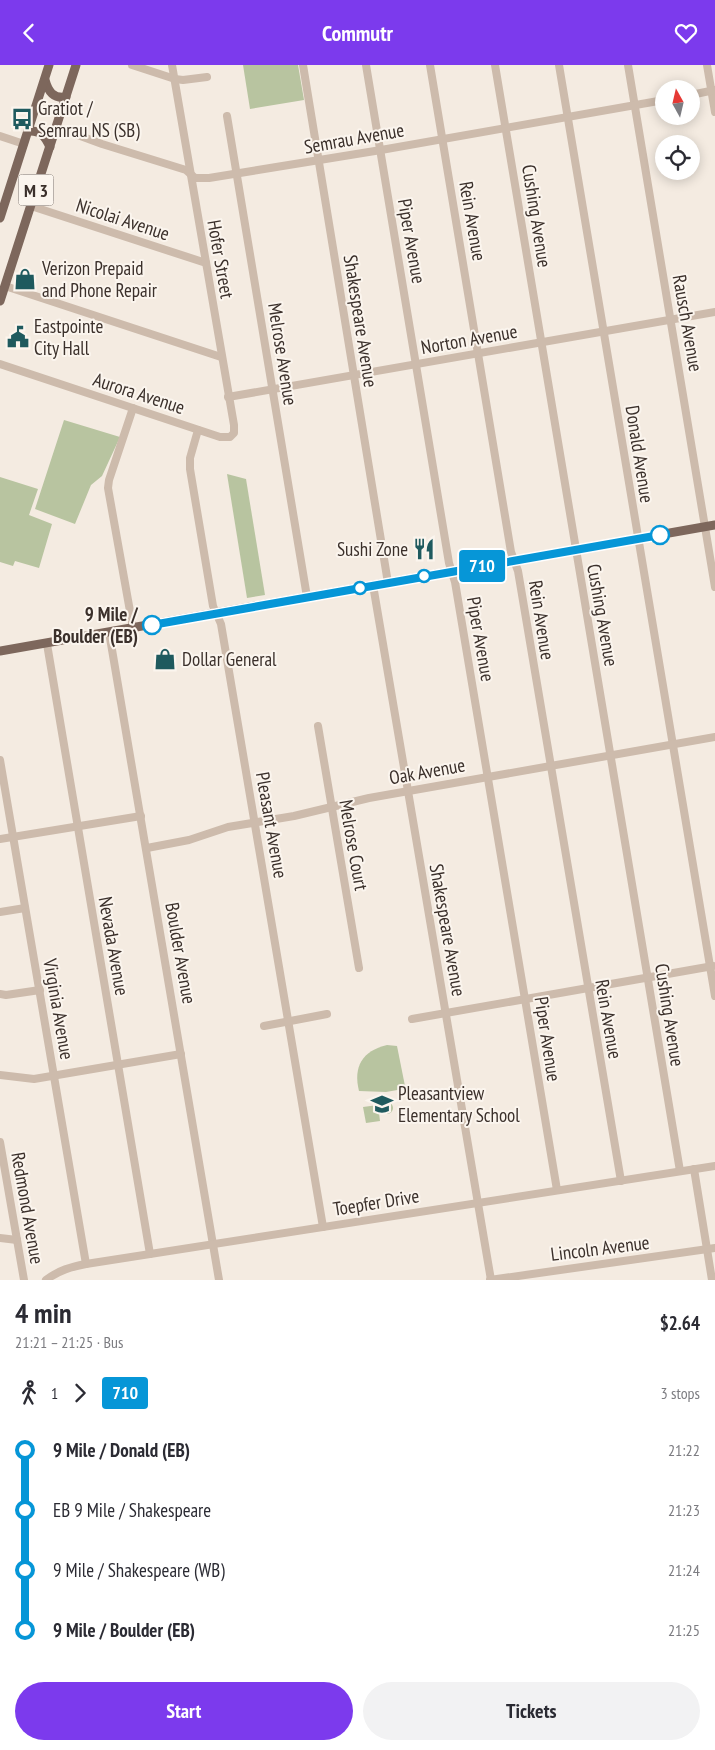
<!DOCTYPE html>
<meta charset="utf-8">
<style>
body{margin:0;font-family:"PT Sans Narrow",sans-serif;background:#f2f2f3;color:#2b2b33;height:100vh;display:flex;flex-direction:column;font-size:19px;white-space:nowrap}
*{box-sizing:border-box;margin:0}
p{font-size:16px;color:#7c7c81}
.icon{flex:none;width:28px;height:28px;fill:none;stroke:currentColor;stroke-width:2;stroke-linecap:round;stroke-linejoin:round}
.map{position:relative;height:1215px;overflow:hidden}
.sheet{display:flex;flex-direction:column;background:#fff;flex:1}
.sheet>*{flex:none}
.badge{padding:0 10px;border-radius:4px;font-size:18px;line-height:32px}
.needle{width:32px;rotate:352deg}
.tools{position:absolute;left:655px;top:15px;display:grid;gap:10px}
.tools a{display:grid;place-items:center;width:45px;height:45px;border-radius:50%;background:#fff;box-shadow:0 2px 12px #0003;font-size:25px}
.map>.badge{position:absolute;translate:-50% -50%;box-shadow:0 0 0 2px #fff}
.legs{display:flex;align-items:center;gap:8px;height:55px;padding:0 15px;font-size:16px}
.legs p{margin-inline-start:auto}
.headline{display:flex;align-items:center;justify-content:space-between;height:85px;padding:0 15px}
h1{font-size:28px;font-weight:700;line-height:38px}
.cta{display:flex;gap:10px;margin-top:auto;padding:10px 15px}
.cta a{flex:1;height:58px;border-radius:30px;background:#7c3aed;color:#fff;font-size:20px;font-weight:700;line-height:58px;text-align:center}
.cta a+a{background:#f2f2f3;color:#2b2b33}
ul{padding:0 15px;list-style:none}
li{display:flex;align-items:center;gap:18px;height:60px;font-size:19px}
li i{display:grid;place-items:center;width:8px;height:100%;margin:0 6px;background:currentColor}
li i::after{content:'';width:12px;height:12px;margin:-6px;border:4px solid;border-radius:50%;background:#fff}
li p{margin-inline-start:auto}
li:first-child i{background:linear-gradient(#0000 50%,currentColor 0)}
li:last-child i{background:linear-gradient(currentColor 50%,#0000 0)}
header{display:flex;justify-content:space-between;align-items:center;height:65px;padding:0 15px;background:#7c3aed;color:#fff;font-size:22px;font-weight:700}
.map>svg:first-child{display:block}
.green{fill:#b8c4a0}
.lines{fill:none;stroke-linecap:round;stroke-linejoin:round}
.minor{stroke:#cdbbac;stroke-width:8}
.major{stroke:#7d675c;stroke-width:9}
.line-1-casing{stroke:#fff;stroke-width:11}
.line-1{stroke:#0696d7;stroke-width:8}
.stop-1-dot{fill:#fff;stroke:#0696d7;stroke-width:2.5}
.labels{text-anchor:middle;dominant-baseline:central;stroke-width:4;stroke-linejoin:round;paint-order:stroke}
.shield{fill:#fbf5ee;stroke:#756b66;stroke-width:1}
.shield-label{font-size:18px;font-weight:bold;fill:#3b302b}
.poi-label{font-size:19px;fill:#3b302b;stroke:#fbf5ee;text-anchor:start}
.street-label{font-size:19px;fill:#3b302b;stroke:#fbf5ee}
.stop-label{font-size:19px;font-weight:bold;fill:#3b302b;stroke:#fbf5ee;text-anchor:end}
</style>
<header><svg class="icon" aria-label="back" viewBox="0 0 24 24"><path d="M15 5l-7 7 7 7"/></svg>Commutr<svg class="icon" aria-label="heart" viewBox="0 0 24 24"><path d="M12 20l-8-8c-3-5 5-10 8-4 3-6 11-1 8 4z"/></svg></header>
<div class="map">
<svg width="715" height="1215" viewBox="0 0 715 1215">
<rect width="100%" height="100%" fill="#f4ebe1"/>
<g class="green">
<path d="M243 0H298L304 35 250 44Z"/>
<path d="M64 355 120 372 102 411 91 420 75 459 35 444Z"/>
<path d="M227 409 246 414 265 530 247 533Z"/>
<path d="M0 412 38 424 29 450 52 459 39 503 15 496 13 501 0 497Z"/>
<path d="M387 980 397 981 405 1021 403 1024 386 1027 359 1026C353 1002 362 986 387 980Z"/>
<circle cx="387" cy="1043" r="6"/>
<path d="M378 1040 380 1056 366 1058 363 1042Z"/>
</g>
<g class="lines">
<g class="minor">
<path d="M132 0 175 14 183 15 207 12"/>
<path d="M303 0 388 518"/>
<path d="M366 0 449 498 455 517 557 1125"/>
<path d="M430 0 511 487 518 506 621 1116"/>
<path d="M495 0 680 1106"/>
<path d="M559 0 715 931"/>
<path d="M628 0 715 522"/>
<path d="M707 0 715 47"/>
<path d="M691 30 715 25"/>
<path d="M227 51 307 532"/>
<path d="M56 62 102 79 186 105 195 113H209L381 85 664 35"/>
<path d="M0 71 24 79"/>
<path d="M31 141 206 198"/>
<path d="M5 221 221 292"/>
<path d="M0 299 220 372H230L234 368V360L172 0"/>
<path d="M228 332 715 247"/>
<path d="M198 365 190 393V404L213 541 221 559 323 1162"/>
<path d="M373 520 491 1215"/>
<path d="M133 563 108 423 109 415 133 343"/>
<path d="M109 567 219 1215"/>
<path d="M47 579 150 1189"/>
<path d="M318 661 359 903"/>
<path d="M0 695 86 1199"/>
<path d="M0 774 141 751"/>
<path d="M147 783 189 775 228 762 294 751 369 733 715 672"/>
<path d="M0 847 25 843"/>
<path d="M0 929 6 930 40 925"/>
<path d="M412 954 713 901"/>
<path d="M264 961 327 949"/>
<path d="M0 1010 34 1014 181 989"/>
<path d="M0 1077 24 1215"/>
<path d="M694 1104 712 1215"/>
<path d="M0 1173 17 1175"/>
<path d="M46 1215C59 1205 71 1202 86 1199L715 1101"/>
<path d="M490 1215 715 1183"/>
</g>
<g class="major">
<path d="M45 15C48 26 53 34 66 32"/>
<path d="M28 66C41 65 45 71 50 82"/>
<path d="M0 153 49 0"/>
<path d="M0 236 76 0"/>
<path d="M0 586 715 460"/>
</g>
</g>
<g class="lines">
<g class="line-1-casing">
<path id="line-1" d="M152 560 660 470"/>
</g>
<use href="#line-1" class="line-1"/>
</g>
<defs>
<g id="bus-bare" transform="scale(1.725)"><path d="M-5-6H5V4H4V6H2V4H-2V6H-4V4H-5ZM-3.5-4V0h7V-4ZM-3.5 1.2v1.5H-2V1.2ZM2 1.2v1.5H3.5V1.2Z" fill="#1f5a5e" stroke="#fbf5ee" stroke-width="2.5" paint-order="stroke"/></g>
<g id="shop-bare" transform="scale(1.725)"><path d="M-5-2.5h2.3a2.7 3.5 0 0 1 5.4 0H5L5.5 6h-11ZM-1.5-2.5h3a1.5 2.3 0 0 0-3 0Z" fill="#1f5a5e" stroke="#fbf5ee" stroke-width="2.5" paint-order="stroke"/></g>
<g id="civic-bare" transform="scale(1.725)"><path d="M-.6-6.5H3V-4.5H.6V-3L4-1V1h2V6H-6V1h2V-1L-.6-3ZM-1.2 2.5V6h2.4V2.5Z" fill="#1f5a5e" stroke="#fbf5ee" stroke-width="2.5" paint-order="stroke"/></g>
<g id="restaurant-bare" transform="scale(1.725)"><path d="M-5-6h1v4h1v-4h1v4h1v-4h1v5L-1.5 .5V6h-2V.5L-5-1ZM5-6V6H3V1.5H1.5Q1.5-4 5-6Z" fill="#1f5a5e" stroke="#fbf5ee" stroke-width="2.5" paint-order="stroke"/></g>
<g id="school-bare" transform="scale(1.725)"><path d="M0-5L7-2L0 1L-7-2ZM-4 1L0 2.5L4 1V4Q0 6-4 4Z" fill="#1f5a5e" stroke="#fbf5ee" stroke-width="2.5" paint-order="stroke"/></g>
</defs>
<g fill-rule="evenodd">
<use href="#bus-bare" x="22" y="54"/>
<use href="#shop-bare" x="25" y="214"/>
<use href="#civic-bare" x="18" y="272"/>
<use href="#restaurant-bare" x="424" y="484"/>
<use href="#shop-bare" x="165" y="594"/>
<use href="#school-bare" x="382" y="1039"/>
</g>
<g class="stop-1-dot">
<circle cx="660" cy="470" r="9"/>
<circle cx="424" cy="511" r="6"/>
<circle cx="360" cy="523" r="6"/>
<circle cx="152" cy="560" r="9"/>
</g>
<g class="labels">
<rect class="shield" x="18.5" y="109.5" width="35" height="31" rx="4"/>
<g class="shield-label">
<text x="36" y="125">M 3</text>
</g>
<g class="poi-label">
<text x="38" y="43">Gratiot /<tspan x="38" dy="22">Semrau NS (SB)</tspan></text>
<text x="42" y="203">Verizon Prepaid<tspan x="42" dy="22">and Phone Repair</tspan></text>
<text x="34" y="261">Eastpointe<tspan x="34" dy="22">City Hall</tspan></text>
<text x="408" y="484" text-anchor="end">Sushi Zone</text>
<text x="182" y="594">Dollar General</text>
<text x="398" y="1028">Pleasantview<tspan x="398" dy="22">Elementary School</tspan></text>
</g>
<g class="street-label">
<text transform="translate(354 73) rotate(-10)">Semrau Avenue</text>
<text transform="translate(537 151) rotate(81)">Cushing Avenue</text>
<text transform="translate(123 154) rotate(18)">Nicolai Avenue</text>
<text transform="translate(473 156) rotate(80)">Rein Avenue</text>
<text transform="translate(412 176) rotate(80)">Piper Avenue</text>
<text transform="translate(221 194) rotate(80)">Hofer Street</text>
<text transform="translate(361 256) rotate(81)">Shakespeare Avenue</text>
<text transform="translate(688 258) rotate(80)">Rausch Avenue</text>
<text transform="translate(469 274) rotate(-10)">Norton Avenue</text>
<text transform="translate(283 289) rotate(81)">Melrose Avenue</text>
<text transform="translate(139 328) rotate(18)">Aurora Avenue</text>
<text transform="translate(640 389) rotate(81)">Donald Avenue</text>
<text transform="translate(603 550) rotate(80)">Cushing Avenue</text>
<text transform="translate(542 555) rotate(81)">Rein Avenue</text>
<text transform="translate(481 574) rotate(80)">Piper Avenue</text>
<text transform="translate(427 706) rotate(-10)">Oak Avenue</text>
<text transform="translate(272 760) rotate(80)">Pleasant Avenue</text>
<text transform="translate(354 780) rotate(80)">Melrose Court</text>
<text transform="translate(448 865) rotate(80)">Shakespeare Avenue</text>
<text transform="translate(114 881) rotate(80)">Nevada Avenue</text>
<text transform="translate(181 888) rotate(80)">Boulder Avenue</text>
<text transform="translate(59 944) rotate(80)">Virginia Avenue</text>
<text transform="translate(670 950) rotate(81)">Cushing Avenue</text>
<text transform="translate(609 954) rotate(80)">Rein Avenue</text>
<text transform="translate(548 974) rotate(81)">Piper Avenue</text>
<text transform="translate(376 1137) rotate(-9)">Toepfer Drive</text>
<text transform="translate(28 1143) rotate(80)">Redmond Avenue</text>
<text transform="translate(600 1183) rotate(-7)">Lincoln Avenue</text>
</g>
<g class="stop-label">
<text x="138" y="549">9 Mile /<tspan x="138" dy="22">Boulder (EB)</tspan></text>
</g>
</g>
</svg>
<div class="tools">
<a><svg class="needle" viewBox="-14 -14 28 28"><path d="M0-13l5 13h-10z" fill="#e53935"/><path d="M0 13l5-13h-10z" fill="#7c7c81"/></svg></a>
<a><svg class="icon" aria-label="locate" viewBox="0 0 24 24"><circle cx="12" cy="12" r="6"/><path d="M12 2v4M12 18v4M2 12h4M18 12h4"/></svg></a>
</div>
<b class="badge" style="left:482px;top:501px;background:#0696d7;color:#fff">710</b>
</div>
<section class="sheet">
<div class="headline"><div><h1>4 min</h1><p>21:21 – 21:25 · Bus</p></div><b>$2.64</b></div>
<div class="legs"><svg class="icon" aria-label="walk" viewBox="0 0 24 24"><circle cx="13" cy="4" r="2"/><path d="M13 8l-2 6 4 7M11 14l-3 7M7 12l3-4h3l4 4"/></svg>1<svg class="icon" aria-label="forward" viewBox="0 0 24 24"><path d="M9 5l7 7-7 7"/></svg><b class="badge" style="background:#0696d7;color:#fff">710</b><p>3 stops</p></div>
<ul>
<li><i style="color:#0696d7"></i><b>9 Mile / Donald (EB)</b><p>21:22</p></li>
<li><i style="color:#0696d7"></i><span>EB 9 Mile / Shakespeare</span><p>21:23</p></li>
<li><i style="color:#0696d7"></i><span>9 Mile / Shakespeare (WB)</span><p>21:24</p></li>
<li><i style="color:#0696d7"></i><b>9 Mile / Boulder (EB)</b><p>21:25</p></li>
</ul>
<div class="cta"><a>Start</a><a>Tickets</a></div>
</section>
